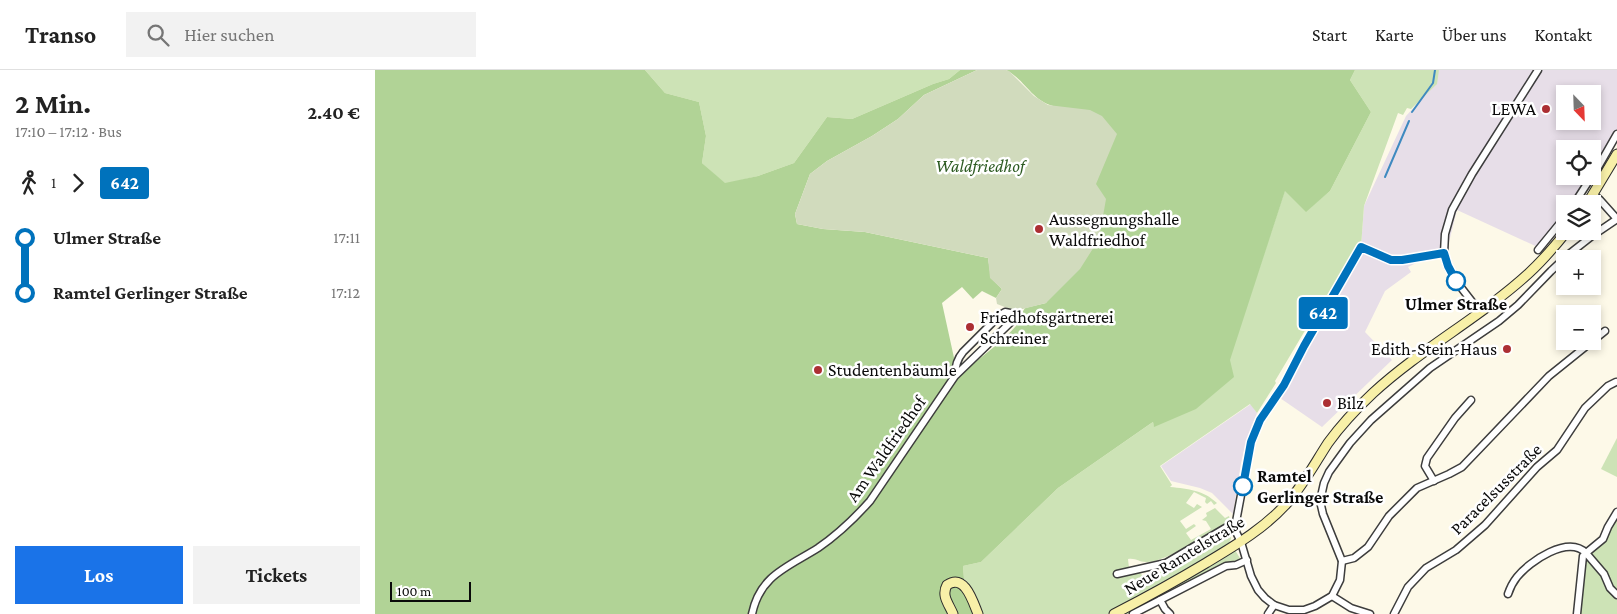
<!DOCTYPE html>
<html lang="de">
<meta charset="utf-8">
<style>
body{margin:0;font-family:"Crimson Pro",serif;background:#f2f2f2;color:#222;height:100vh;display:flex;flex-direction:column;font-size:19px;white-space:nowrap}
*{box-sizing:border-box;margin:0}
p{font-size:16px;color:#767676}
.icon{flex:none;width:28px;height:28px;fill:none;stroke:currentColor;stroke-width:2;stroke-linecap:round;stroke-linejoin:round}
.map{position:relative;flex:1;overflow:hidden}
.side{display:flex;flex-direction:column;background:#fff;width:375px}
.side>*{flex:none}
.badge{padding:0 10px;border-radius:4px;font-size:18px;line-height:32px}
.needle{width:32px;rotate:157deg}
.buttons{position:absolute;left:1181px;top:15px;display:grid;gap:10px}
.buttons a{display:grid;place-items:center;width:45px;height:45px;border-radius:0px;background:#fff;box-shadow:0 2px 8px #0003;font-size:25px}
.scale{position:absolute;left:15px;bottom:12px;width:81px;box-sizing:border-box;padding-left:5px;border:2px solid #0a0a0a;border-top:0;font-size:14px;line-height:18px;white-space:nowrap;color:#0a0a0a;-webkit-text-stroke:4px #fff;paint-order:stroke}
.map>.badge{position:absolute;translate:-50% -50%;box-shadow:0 0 0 2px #fff}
.legs{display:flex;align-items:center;gap:8px;height:55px;padding:0 15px;font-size:16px}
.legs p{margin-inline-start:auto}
.summary{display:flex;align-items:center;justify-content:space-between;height:85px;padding:0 15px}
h1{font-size:28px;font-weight:700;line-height:38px}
.cta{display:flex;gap:10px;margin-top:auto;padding:10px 15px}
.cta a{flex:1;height:58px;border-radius:0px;background:#1a73e8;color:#fff;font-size:20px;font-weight:700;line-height:58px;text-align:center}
.cta a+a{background:#f2f2f2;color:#222}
ul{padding:0 15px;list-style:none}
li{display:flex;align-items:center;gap:18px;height:55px;font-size:19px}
li i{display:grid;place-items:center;width:8px;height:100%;margin:0 6px;background:currentColor}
li i::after{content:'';width:12px;height:12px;margin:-6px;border:4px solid;border-radius:50%;background:#fff}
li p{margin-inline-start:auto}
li:first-child i{background:linear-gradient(#0000 50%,currentColor 0)}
li:last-child i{background:linear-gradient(currentColor 50%,#0000 0)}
header{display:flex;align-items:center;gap:30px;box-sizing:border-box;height:70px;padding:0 25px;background:#fff;border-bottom:1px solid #e0e0e0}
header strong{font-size:24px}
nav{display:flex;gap:28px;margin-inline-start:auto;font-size:18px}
.search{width:350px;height:45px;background:#f2f2f2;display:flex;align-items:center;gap:12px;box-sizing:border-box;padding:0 18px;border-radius:0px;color:#767676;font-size:19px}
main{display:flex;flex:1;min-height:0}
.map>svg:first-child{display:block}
.industrial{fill:#e7dee8;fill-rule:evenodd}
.green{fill:#cde3b6}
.forest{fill:#b1d396}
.cemetery{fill:#d1dbbd}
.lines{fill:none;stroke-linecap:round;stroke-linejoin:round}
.stream{stroke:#3f8ac0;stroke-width:2}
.minor-casing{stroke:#3d3d3d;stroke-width:9}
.secondary-casing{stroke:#2c2c2c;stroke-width:11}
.minor{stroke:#fff;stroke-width:6}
.secondary{stroke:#f8f0a8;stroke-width:9}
.line-1-casing{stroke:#fff;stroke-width:11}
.line-1{stroke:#0072bc;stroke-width:8}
.poi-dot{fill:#ac2f33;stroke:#fff;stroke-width:2}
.stop-1-dot{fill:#fff;stroke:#0072bc;stroke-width:2.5}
.labels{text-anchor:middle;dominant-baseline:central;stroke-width:5;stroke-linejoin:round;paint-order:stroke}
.poi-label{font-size:18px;fill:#0a0a0a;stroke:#fff;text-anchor:start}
.park-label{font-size:18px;font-style:italic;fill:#2c5a21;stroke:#fff}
.stop-label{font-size:18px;font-weight:bold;fill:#0a0a0a;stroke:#fff}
.street-label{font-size:18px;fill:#0a0a0a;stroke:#fff}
</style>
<header>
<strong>Transo</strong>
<div class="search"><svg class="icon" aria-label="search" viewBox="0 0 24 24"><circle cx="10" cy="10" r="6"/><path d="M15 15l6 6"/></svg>Hier suchen</div>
<nav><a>Start</a><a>Karte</a><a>Über uns</a><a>Kontakt</a></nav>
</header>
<main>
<section class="side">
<div class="summary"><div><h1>2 Min.</h1><p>17:10 – 17:12 · Bus</p></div><b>2.40 €</b></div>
<div class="legs"><svg class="icon" aria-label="walk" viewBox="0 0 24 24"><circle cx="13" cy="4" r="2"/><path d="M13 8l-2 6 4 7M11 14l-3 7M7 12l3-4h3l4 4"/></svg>1<svg class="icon" aria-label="forward" viewBox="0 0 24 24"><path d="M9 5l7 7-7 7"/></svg><b class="badge" style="background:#0072bc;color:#fff">642</b></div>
<ul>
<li><i style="color:#0072bc"></i><b>Ulmer Straße</b><p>17:11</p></li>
<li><i style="color:#0072bc"></i><b>Ramtel Gerlinger Straße</b><p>17:12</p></li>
</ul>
<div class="cta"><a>Los</a><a>Tickets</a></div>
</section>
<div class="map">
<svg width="1242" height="544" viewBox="0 0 1242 544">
<rect width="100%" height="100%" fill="#fdf9e8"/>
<g class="industrial">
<path d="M1064 0H1242V70L1213 120 1203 134H1190V152L1167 179 1082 140 1074 172V188L1047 190 1033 197 1036 202 1010 221 990 262 1017 290 947 357 905 328 942 253 986 177 989 136 1031 46 1051 24ZM1190 24H1218V51H1190ZM1190 79H1218V106H1190Z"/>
<path d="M876 334 882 343 872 369 866 393 858 444 837 423 825 418 796 411 786 396Z"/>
</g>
<g class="green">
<path d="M270 0H585L574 9 558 14 477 49 452 47 419 93 383 106 350 114 327 93 331 66 324 32 290 23Z"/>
<path d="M980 0H1064L1062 14 1036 39 1032 38 1028 45 1023 43 989 136 986 177 941 242 900 311 901 313 882 343 875 334 785 396 797 415 795 417C814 419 828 420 842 433L839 435 836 431 832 434 830 432 831 428 819 422 811 433 819 438 822 434 827 437 805 451 811 459 819 454 821 456 811 463 816 470 836 459 831 451 827 450 832 446 831 443 840 438 850 448 854 446 855 450C836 461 791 493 771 492 763 492 762 488 753 489L754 498 741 502 742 507 764 502 768 506 794 500 850 467 848 462 852 460 855 461 856 469 853 475 796 510 733 544H606L595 517 589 509 588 496 606 492 683 418 778 352 779 356 854 290 910 120 931 141 955 121 996 42 975 10Z"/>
<path d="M1242 368V407L1226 399Z"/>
<path d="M1242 442V544H1202L1208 486 1228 469Z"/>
<path d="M860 480 866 490C861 493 856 492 850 495L755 544H744Z"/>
</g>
<path class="forest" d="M0 0H270L290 23 324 32 331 66 327 93 350 113 383 106 419 93 452 47 477 49 558 14 574 9 585 0H602L549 25 523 49 497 66 452 91 435 104 420 144 422 154 448 159 490 162 613 188 616 208 627 219 621 228 607 221 598 229 587 217 567 233 583 306C603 289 624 275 641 256 644 252 646 244 650 238L671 233 741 64 683 37C657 33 651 10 631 0H980L975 10 996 42 955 121 931 142 910 121 855 290 859 307 821 339 779 357 778 352 775 354 683 418 606 492 588 496 589 509 585 519 590 525 599 544H0Z"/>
<path class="cemetery" d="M602 0H631L634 1 659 26 673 35 715 40 727 46 742 64 721 114 731 129 724 169 705 199 671 233 640 241 622 234 621 228 627 219 615 208 613 188 490 162 448 159 422 154 420 144 435 104 452 91 497 66 523 49 549 25Z"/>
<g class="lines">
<g class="stream">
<path d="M1037 42 1058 13 1060 0"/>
<path d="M1010 107 1034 51"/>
</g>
<g class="minor-casing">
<g id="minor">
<path d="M1218 106 1242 64"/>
<path d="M1218 124 1225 130 1242 149"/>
<path d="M1199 134 1217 106"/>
<path d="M1163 180 1190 147"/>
<path d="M1069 183 1027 190H1016L986 177 929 276 909 315 885 350 876 372 860 457 861 462 866 472 876 506 883 520 890 528 899 535 914 540H929L940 536 957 526 965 510 967 491 948 444 945 431 949 413 954 402 975 373 996 350 1055 298 1124 251 1143 235 1176 201 1194 184 1217 166 1242 149"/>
<path d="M1105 242 1081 211 1073 197 1069 183 1070 164 1077 140 1097 104 1163 0"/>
<path d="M1059 411 1050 396 1052 388 1080 348 1096 330"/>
<path d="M1242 442 1233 457 1228 469 1211 483 1229 504 1235 518 1242 525"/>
<path d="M967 491 979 488 993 477 1014 446 1042 418 1074 404 1087 397 1174 306 1230 261"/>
<path d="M742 504 791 493 852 457H860"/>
<path d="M1133 524C1135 518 1138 512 1142 507 1155 491 1193 465 1211 483L1208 486 1202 544"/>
<path d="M957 526 976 538 995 544"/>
<path d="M785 530 790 539 795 544"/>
<path d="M377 544C385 505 413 497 443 478 462 465 479 449 495 431L580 306 638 250V248L635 243 630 242 625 245 588 282C582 289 580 297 580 306"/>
<path d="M758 544 851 496 861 495 872 490"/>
<path d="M893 544 899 535"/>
<path d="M1019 544 1033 517 1051 498 1081 480 1110 455 1162 397 1182 380 1210 338 1233 316 1241 312"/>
</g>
</g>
<g class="secondary-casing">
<g id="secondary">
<path d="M1212 134 1242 84"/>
<path d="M578 544C574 534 566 526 572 515 590 503 598 532 603 544"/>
<path d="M739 544C770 528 801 511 831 493 861 475 890 458 913 432 929 414 940 393 953 373 966 355 982 338 998 323 1047 278 1106 247 1154 203 1168 190 1180 176 1192 161"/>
</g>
</g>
<use href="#minor" class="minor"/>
<use href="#secondary" class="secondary"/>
</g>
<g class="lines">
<g class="line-1-casing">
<path id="line-1" d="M868 416 876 372 885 350 909 315 929 276 986 177 1016 190H1027L1069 183 1073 196 1081 211"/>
</g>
<use href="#line-1" class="line-1"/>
</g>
<g class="poi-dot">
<circle cx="1171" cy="39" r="5"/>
<circle cx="664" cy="159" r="5"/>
<circle cx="595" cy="257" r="5"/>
<circle cx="1132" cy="279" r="5"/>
<circle cx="443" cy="300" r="5"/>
<circle cx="952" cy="333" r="5"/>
</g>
<g class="stop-1-dot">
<circle cx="1081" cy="211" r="9"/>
<circle cx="868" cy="416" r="9"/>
</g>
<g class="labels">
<g class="poi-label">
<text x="1161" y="39" text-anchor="end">LEWA</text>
<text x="674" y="149">Aussegnungshalle<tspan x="674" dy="21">Waldfriedhof</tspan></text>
<text x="605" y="247">Friedhofsgärtnerei<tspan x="605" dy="21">Schreiner</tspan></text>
<text x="1122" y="279" text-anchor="end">Edith-Stein-Haus</text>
<text x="453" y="300">Studentenbäumle</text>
<text x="962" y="333">Bilz</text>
</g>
<g class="park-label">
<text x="605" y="96">Waldfriedhof</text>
</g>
<g class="stop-label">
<text x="1081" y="234">Ulmer Straße</text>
<text x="882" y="406" text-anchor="start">Ramtel<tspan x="882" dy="21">Gerlinger Straße</tspan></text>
</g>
<g class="street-label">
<text transform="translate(511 379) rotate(-55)">Am Waldfriedhof</text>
<text transform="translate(1121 419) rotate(-45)">Paracelsusstraße</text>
<text transform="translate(809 485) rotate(-31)">Neue Ramtelstraße</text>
</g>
</g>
</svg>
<div class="buttons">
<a><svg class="needle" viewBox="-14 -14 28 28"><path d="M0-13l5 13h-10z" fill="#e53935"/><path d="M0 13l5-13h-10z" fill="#767676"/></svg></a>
<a><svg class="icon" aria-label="locate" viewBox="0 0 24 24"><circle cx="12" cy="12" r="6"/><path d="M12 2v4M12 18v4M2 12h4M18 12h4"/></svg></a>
<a><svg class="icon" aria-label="layers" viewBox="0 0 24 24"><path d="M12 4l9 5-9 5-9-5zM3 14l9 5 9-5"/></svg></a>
<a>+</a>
<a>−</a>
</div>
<div class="scale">100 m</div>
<b class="badge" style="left:948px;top:243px;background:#0072bc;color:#fff">642</b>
</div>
</main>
